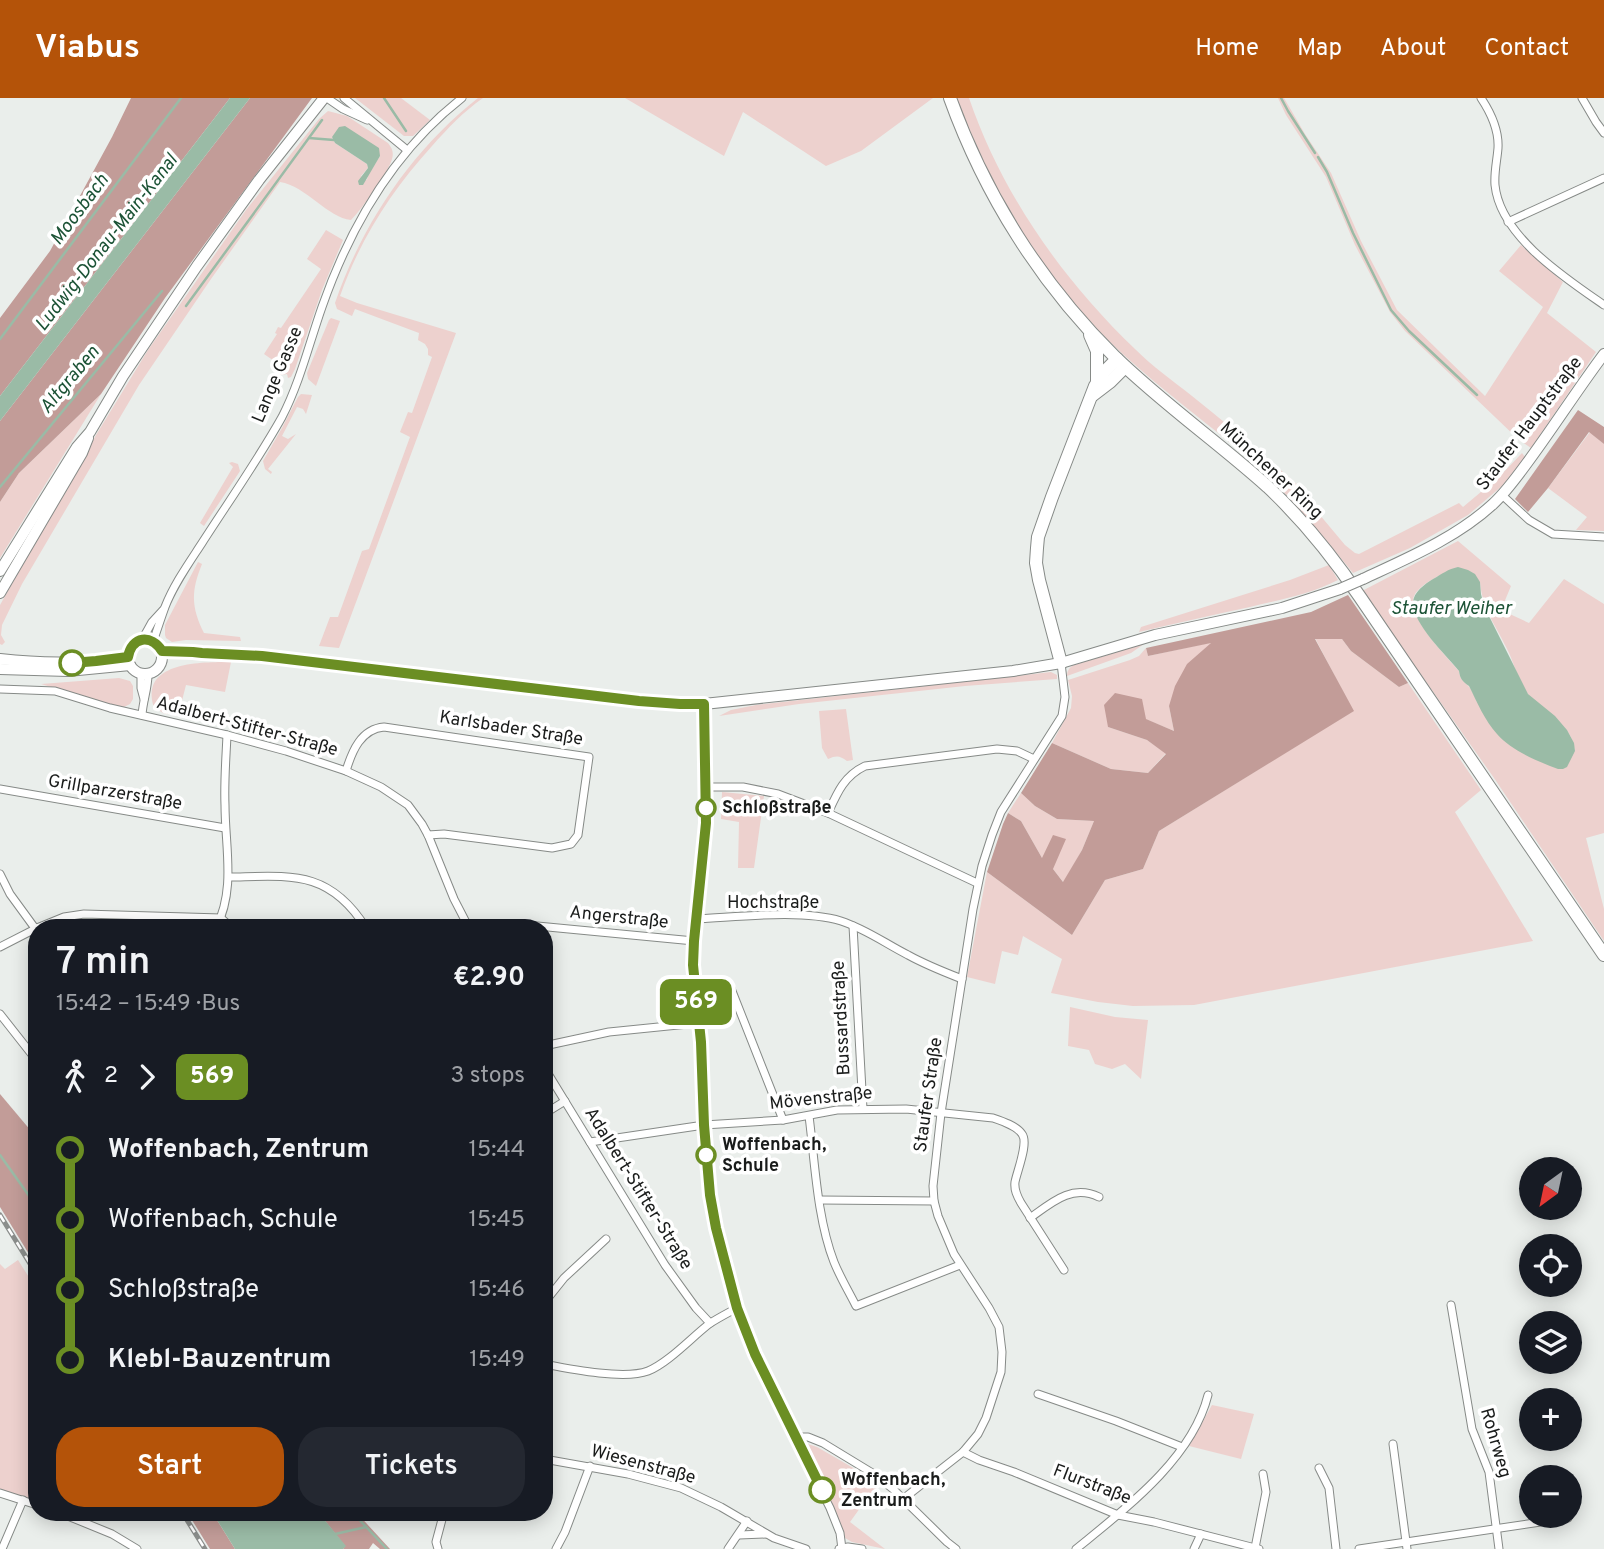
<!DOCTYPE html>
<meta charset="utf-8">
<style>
body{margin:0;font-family:Overpass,sans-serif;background:#242831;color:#f1f3f6;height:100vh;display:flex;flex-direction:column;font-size:26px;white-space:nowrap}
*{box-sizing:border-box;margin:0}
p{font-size:23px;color:#9ea1a6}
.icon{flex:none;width:38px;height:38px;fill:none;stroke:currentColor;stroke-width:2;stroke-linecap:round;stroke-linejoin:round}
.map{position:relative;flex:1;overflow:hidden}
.side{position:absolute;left:28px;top:821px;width:525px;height:602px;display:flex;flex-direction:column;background:#171b24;border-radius:28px;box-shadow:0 4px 18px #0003}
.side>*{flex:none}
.badge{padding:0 14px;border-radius:10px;font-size:24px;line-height:46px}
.needle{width:46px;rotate:213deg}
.tools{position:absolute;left:1519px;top:1059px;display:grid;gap:14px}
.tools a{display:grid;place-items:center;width:63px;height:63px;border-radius:50%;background:#171b24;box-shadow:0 4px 18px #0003;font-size:35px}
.map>.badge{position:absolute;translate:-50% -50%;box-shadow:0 0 0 4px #fff}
.legs{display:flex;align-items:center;gap:10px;height:77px;padding:0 28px;font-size:23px}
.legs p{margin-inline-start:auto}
.summary{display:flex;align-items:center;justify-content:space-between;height:119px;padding:0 28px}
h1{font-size:38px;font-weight:600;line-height:52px}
.cta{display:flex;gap:14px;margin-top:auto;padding:14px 28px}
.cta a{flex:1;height:80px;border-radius:28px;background:#b45309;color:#fff;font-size:28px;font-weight:600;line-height:80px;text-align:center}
.cta a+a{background:#242831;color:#f1f3f6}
ul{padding:0 28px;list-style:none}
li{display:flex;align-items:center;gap:24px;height:70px;font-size:26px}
li i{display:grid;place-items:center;width:10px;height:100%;margin:0 9px;background:currentColor}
li i::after{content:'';width:18px;height:18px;margin:-9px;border:5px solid;border-radius:50%;background:#171b24}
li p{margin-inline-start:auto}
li:first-child i{background:linear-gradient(#0000 50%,currentColor 0)}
li:last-child i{background:linear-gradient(currentColor 50%,#0000 0)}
header{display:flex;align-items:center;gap:42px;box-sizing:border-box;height:98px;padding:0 35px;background:#b45309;color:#fff}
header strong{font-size:33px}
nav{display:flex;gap:38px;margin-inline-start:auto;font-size:24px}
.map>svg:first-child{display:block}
.green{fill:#edd1ce;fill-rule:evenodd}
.forest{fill:#c29c98}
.water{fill:#9abba6}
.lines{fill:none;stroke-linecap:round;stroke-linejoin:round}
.stream{stroke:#9abba6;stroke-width:2.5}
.street-casing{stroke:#868a87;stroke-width:9}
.secondary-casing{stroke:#868a87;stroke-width:12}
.primary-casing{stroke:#868a87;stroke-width:14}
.street{stroke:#fff;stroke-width:7}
.secondary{stroke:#fff;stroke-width:10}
.primary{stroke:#fff;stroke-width:12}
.rail-casing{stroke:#8b8e8c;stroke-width:5}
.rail{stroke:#fff;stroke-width:2.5;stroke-dasharray:8;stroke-linecap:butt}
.secondary-bridge-casing{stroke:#868a87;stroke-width:12;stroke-linecap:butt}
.secondary-bridge{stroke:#fff;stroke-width:10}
.line-1-casing{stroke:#fff;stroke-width:16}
.line-1{stroke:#6b8e23;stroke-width:10}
.stop-1-dot{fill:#fff;stroke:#6b8e23;stroke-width:3.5}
.labels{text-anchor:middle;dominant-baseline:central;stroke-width:7;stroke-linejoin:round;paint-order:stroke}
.street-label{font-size:18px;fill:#1a1c1b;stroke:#fff}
.stop-label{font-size:18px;font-weight:bold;fill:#1a1c1b;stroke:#fff;text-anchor:start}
.water-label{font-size:19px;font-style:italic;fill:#1c5336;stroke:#fff}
</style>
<header>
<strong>Viabus</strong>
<nav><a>Home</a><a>Map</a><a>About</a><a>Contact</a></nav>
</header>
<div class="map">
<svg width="1604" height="1451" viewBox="0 0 1604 1451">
<rect width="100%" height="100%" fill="#eaeeeb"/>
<g class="green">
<path d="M355 0H401L430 22 413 38H404Z"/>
<path d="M478 0H483C463 14 448 30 432 48 392 92 360 141 340 198L357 205 456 235 339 550 319 548 330 519H338L362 453 369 451 410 339 400 334 408 314 412 315 432 259 428 257V251L425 246 418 242 419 235 355 211 352 218 337 211 335 205C362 126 412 52 478 0Z"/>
<path d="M625 0H933L861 53 826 68 743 14 724 58Z"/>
<path d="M956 0H969C1002 96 1062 181 1135 251 1152 268 1173 283 1192 298 1232 330 1272 364 1310 398L1309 404 1345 447 1355 455 1359 456 1459 405 1463 409 1500 378 1522 355 1525 359 1502 388 1468 417 1410 450 1353 475C1319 434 1286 392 1246 358 1193 313 1135 273 1089 222 1046 175 1010 121 983 64 973 43 965 21 956 0Z"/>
<path d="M1278 0H1284L1305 36 1331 75 1361 143 1397 212 1485 298 1543 209 1499 173 1521 147 1563 184 1547 215 1596 254 1531 350 1518 341 1405 233 1390 214 1355 147 1326 79 1286 17Z"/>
<path d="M328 13 347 18 388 45C392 50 394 54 392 61 390 71 360 114 351 122 328 120 306 88 280 84L211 181 139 287 22 486 2 527 1 537 5 544 2 547 0 546V507L96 337 148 252 246 112 319 21ZM332 39 380 58 368 77 367 82 361 78 368 70 367 66 335 45Z"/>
<path d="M326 132 343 142 322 192 295 271 291 279 288 280 287 276 281 277 273 271 277 265 264 256 277 236 275 235 278 229 281 230 321 171 307 161Z"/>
<path d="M331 220 340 223 316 288 308 281 307 275 329 222Z"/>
<path d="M101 296 0 460V404L19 375Z"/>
<path d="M301 296 312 297 306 316 303 311 297 309 282 338 288 341 296 336 268 371 272 374 271 376 265 371 263 363 282 330 298 299Z"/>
<path d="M1590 334 1604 346V433L1576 432 1587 419 1548 390Z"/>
<path d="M232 364 238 366 240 373 204 428 200 425 233 369 229 365Z"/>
<path d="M1458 443 1511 488 1501 512 1529 525 1564 481 1604 506V735L1586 740 1604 811V843L1494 680 1362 493ZM1440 477 1480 484C1482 511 1498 531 1509 555 1515 568 1518 583 1527 595 1543 616 1571 623 1575 653L1477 604C1475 600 1473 594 1470 590 1465 583 1460 583 1459 573 1447 559 1406 518 1414 498 1418 489 1431 482 1440 477Z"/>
<path d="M198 464 202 466C191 493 191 509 204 535L240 539 241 543 186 542 172 544 166 540 165 537V527Z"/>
<path d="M1329 467 1338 482C1311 496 1279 502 1250 509 1213 517 1176 525 1139 534L1141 529 1290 482Z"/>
<path d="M1315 540 1342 541 1351 553 1399 589 1408 585 1481 692 1455 714 1533 843 1194 907 1133 908 1098 904 1051 895 1062 861 1023 838 1018 857 1002 853 995 886 967 879 987 774 1072 837 1105 782 1143 771 1159 733 1353 613Z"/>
<path d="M1213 544 1169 608 1174 633 1145 621 1108 629 1147 642 1166 655 1148 675 1111 671 1052 645 1071 610 1072 598 1068 582 1130 562 1139 558 1146 550 1148 558Z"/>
<path d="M1144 546 1131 555 1067 578C1067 572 1070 569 1074 567Z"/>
<path d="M231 564 225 594 186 587 178 618 163 615 154 609C139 563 203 564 231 564Z"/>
<path d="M1051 574 1057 577V581L965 588 799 606 719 618 731 612 756 607Z"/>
<path d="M119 580 130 583 133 588V601L130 606 124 609 110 607 41 586Z"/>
<path d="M846 611 853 662 847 663C840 658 837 657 828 661L822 650 819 613Z"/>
<path d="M722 694 764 698 754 770H738L739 724 721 721Z"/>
<path d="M1021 695 1035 708 1057 721 1094 723 1082 752 1064 785 1053 771 1042 760 1021 723 1008 715Z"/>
<path d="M1070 909 1115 919 1148 922 1141 981 1125 966 1112 971 1095 966 1089 952 1068 948Z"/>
<path d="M18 1162 37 1192V1404L0 1392V1166L5 1171Z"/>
<path d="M1212 1307 1254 1316 1241 1361 1189 1348Z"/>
<path d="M808 1346 817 1349 881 1386 868 1399 850 1424 885 1451 852 1444 845 1440 809 1359 806 1350Z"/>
</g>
<g class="forest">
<path d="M131 0H230L0 298V220L50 153 112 39Z"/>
<path d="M250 0H312L165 200 101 296 19 375 0 404V323Z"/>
<path d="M1578 312 1604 329V346L1589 334 1548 390 1528 414 1515 401Z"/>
<path d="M1348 497 1408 585 1399 589 1351 553 1342 541H1315L1354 613 1159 733 1143 771 1105 782 1072 837 987 774 1003 726 1008 715 1021 723 1042 760 1053 737 1066 741 1053 771 1063 784 1082 752 1094 723 1057 721 1035 708 1021 695 1052 645 1111 671 1148 675 1166 656 1147 642 1108 629 1104 607 1115 595 1142 601 1146 621 1174 633 1169 608 1175 588 1187 566 1211 545 1148 558 1146 550 1311 514Z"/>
<path d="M0 996 37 1040V1169L0 1109Z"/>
<path d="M187 1414H212L235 1451H210Z"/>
<path d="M318 1414H356L390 1451H380L373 1445 369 1451H343L345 1448Z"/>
</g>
<g class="water">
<path d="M230 0H250L0 323V298Z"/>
<path d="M345 28 379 50 380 58 363 87H359L358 83 368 70 367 66 335 45 332 39 339 29Z"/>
<path d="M1458 469 1468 472 1475 476 1480 484 1481 496 1484 508 1528 596 1555 618 1567 632 1574 645 1575 653 1567 669 1563 671H1558C1537 663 1512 653 1497 636 1485 623 1477 604 1469 588 1463 584 1460 581 1459 573 1446 557 1413 526 1413 505 1413 494 1425 486 1433 481 1442 476 1448 471 1458 469Z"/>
<path d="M212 1414H318L346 1448 343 1451H235Z"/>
</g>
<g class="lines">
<g class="stream">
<path d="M384 0 406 33"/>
<path d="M1281 0 1288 13 1315 55"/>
<path d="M309 40 334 42"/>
<path d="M1318 59 1327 74 1353 135 1391 212 1409 233 1477 297"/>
<path d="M186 208 322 22"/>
<path d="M0 241 181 0"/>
<path d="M0 389 162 193"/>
<path d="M0 1057 37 1109"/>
<path d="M352 1414 387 1451"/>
<path d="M335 1436 366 1429"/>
</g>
<g class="street-casing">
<g id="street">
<path d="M327 0 343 11 367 22"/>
<path d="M344 0 407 52"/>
<path d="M1481 0C1491 15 1499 32 1498 50 1497 63 1494 74 1495 87 1500 138 1565 180 1604 207"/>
<path d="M1582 0 1596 24 1604 35"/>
<path d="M1508 124 1604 80"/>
<path d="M1502 397 1529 422 1553 436 1604 439"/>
<path d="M142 542 152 524 163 512"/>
<path d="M153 544C157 532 161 520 165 509 174 486 189 465 202 445 229 403 258 362 282 319 300 284 309 246 322 209 350 129 394 53 462 0"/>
<path d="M141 576V590L144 601"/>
<path d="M0 591 55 593 110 610 227 637 286 653 346 673 381 689 408 707 422 726 428 737 454 801 469 830"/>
<path d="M704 606 706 725 694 843 693 867 701 944 704 1027 710 1097 716 1130 737 1210 755 1256 773 1297 830 1410 840 1435 842 1451"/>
<path d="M142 617C143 602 148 591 148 576"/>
<path d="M346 673C352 653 361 631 384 629L589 659 578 737 571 746 552 750 444 736 428 737"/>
<path d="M706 689H743L778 696 828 715 977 785"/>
<path d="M0 691 225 730"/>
<path d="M828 715C837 695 844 678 865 668L997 651 1017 653 1034 661"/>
<path d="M0 776 10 796 37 833"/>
<path d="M229 779C290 778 329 771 366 830"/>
<path d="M697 821C739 819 801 811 841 823 866 831 886 846 908 857 926 867 944 874 962 881"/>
<path d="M853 828 863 1011"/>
<path d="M37 830 64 819 84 816 221 820 232 830"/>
<path d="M216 830C236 791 225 749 225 707 224 684 226 660 227 637"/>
<path d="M499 830 527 827 694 843"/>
<path d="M0 849 37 830"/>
<path d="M694 885 718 883 728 885 730 888 783 1022"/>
<path d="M0 916 37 963"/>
<path d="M544 948 609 934 698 925"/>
<path d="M544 969 665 1167 696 1210 710 1225"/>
<path d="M544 1016 565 1003"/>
<path d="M809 1018C815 1065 817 1120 834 1164 840 1179 849 1194 856 1208L960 1167"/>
<path d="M590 1044 704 1027 783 1022 837 1012 906 1011 993 1020C1002 1023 1017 1028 1022 1036 1029 1045 1017 1073 1015 1084 1014 1092 1017 1098 1021 1105L1064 1172"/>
<path d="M820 1102 934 1103"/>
<path d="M1030 1120C1052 1104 1072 1086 1099 1099"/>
<path d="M544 1205 564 1180 606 1141"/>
<path d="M1451 1207 1472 1331 1489 1374 1499 1451"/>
<path d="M544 1266C570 1271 624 1282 648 1273 668 1265 691 1240 709 1226 718 1220 728 1215 737 1210"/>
<path d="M1038 1296 1116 1323 1182 1349"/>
<path d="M795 1339H808L823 1345 874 1376 893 1391 947 1444 956 1451"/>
<path d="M1393 1346 1407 1451"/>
<path d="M963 1354 979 1362 1014 1374 1118 1417 1154 1424 1259 1451"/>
<path d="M544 1361 628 1376 681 1390 721 1409 774 1440 806 1451"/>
<path d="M1319 1370 1329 1390 1336 1451"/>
<path d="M0 1395 37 1407"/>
<path d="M903 1401 963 1354 978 1336 986 1320 1001 1274 1002 1254 999 1229 989 1210 954 1156 938 1118 934 1103 933 1088 941 1015 973 811 982 768 992 737 1001 714 1062 618 1065 599 1061 565"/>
<path d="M58 1414 112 1436 137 1451"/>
<path d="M739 1437 766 1436"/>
<path d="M1255 1450 1266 1394 1263 1376"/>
<path d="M2 1451 23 1402"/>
<path d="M438 1451 436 1444 444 1414"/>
<path d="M556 1451 565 1434 590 1368"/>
<path d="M728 1451 747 1423"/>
<path d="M839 1451 848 1449 862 1451"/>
<path d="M1076 1451C1125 1411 1192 1361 1208 1297"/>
<path d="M1194 1451 1201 1436"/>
<path d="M1359 1451 1568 1420"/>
</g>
</g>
<g class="secondary-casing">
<g id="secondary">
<path d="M0 473 77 349 90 334 123 278 197 168 259 82 324 0"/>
<path d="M1363 481C1408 460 1456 440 1493 406 1506 394 1516 380 1527 365 1553 330 1577 292 1604 256"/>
<path d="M0 495 82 355 88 340"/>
<circle cx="145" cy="559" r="17"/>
<path d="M162 553 193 554 202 555 262 558 639 603 680 606H704L1013 573 1061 565 1155 537 1282 510 1340 491"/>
<path d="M0 561C43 566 86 566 128 559"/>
<path d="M0 571 68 573 130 567"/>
</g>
</g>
<g class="primary-casing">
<g id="primary">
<path d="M950 0C985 97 1041 186 1114 258 1162 305 1218 344 1268 389 1303 422 1333 459 1360 499L1604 857"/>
<path d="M1090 237 1097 253V283"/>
<path d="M1093 297 1110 284 1125 269"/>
<path d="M1061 565 1039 482 1036 465 1037 450 1038 439 1052 399 1095 288 1104 274 1117 261"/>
</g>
</g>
<use href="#street" class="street"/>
<use href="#secondary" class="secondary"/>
<use href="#primary" class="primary"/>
<g class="rail-casing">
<g id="rail">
<path d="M0 1117 37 1177"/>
<path d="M182 1414 205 1451"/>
</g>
</g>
<use href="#rail" class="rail"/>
<g class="secondary-bridge-casing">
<path id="secondary-bridge" d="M1340 491 1363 481"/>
</g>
<use href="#secondary-bridge" class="secondary-bridge"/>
</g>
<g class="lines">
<g class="line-1-casing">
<path id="line-1" d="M72 565 96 563 128 559C132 538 151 536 162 553L193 554 202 555 262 558 639 603 680 606H704L706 725 694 843 693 867 701 944 704 1027 710 1097 716 1130 737 1210 755 1256 822 1392"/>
</g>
<use href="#line-1" class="line-1"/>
</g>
<g class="stop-1-dot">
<circle cx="72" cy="565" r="12"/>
<circle cx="706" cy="710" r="9"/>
<circle cx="706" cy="1057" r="9"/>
<circle cx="822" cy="1392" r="12"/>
</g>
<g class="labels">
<g class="street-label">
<text transform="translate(278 277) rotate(-67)">Lange Gasse</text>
<text transform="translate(1530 326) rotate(-53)">Staufer Hauptstraße</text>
<text transform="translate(1271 373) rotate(43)">Münchener Ring</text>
<text transform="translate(247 629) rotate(15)">Adalbert-Stifter-Straße</text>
<text transform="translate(511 631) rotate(9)">Karlsbader Straße</text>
<text transform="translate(115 695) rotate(10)">Grillparzerstraße</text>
<text x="773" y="805">Hochstraße</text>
<text transform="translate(619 820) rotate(6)">Angerstraße</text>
<text transform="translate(842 920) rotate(-93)">Bussardstraße</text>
<text transform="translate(929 997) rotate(-82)">Staufer Straße</text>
<text transform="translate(821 1001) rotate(-6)">Mövenstraße</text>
<text transform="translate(638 1091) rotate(58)">Adalbert-Stifter-Straße</text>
<text transform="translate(1495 1345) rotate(74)">Rohrweg</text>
<text transform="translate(643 1367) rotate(15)">Wiesenstraße</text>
<text transform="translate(1092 1387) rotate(21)">Flurstraße</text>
</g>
<g class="stop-label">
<text x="722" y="710">Schloßstraße</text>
<text x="722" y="1047">Woffenbach,<tspan x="722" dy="21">Schule</tspan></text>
<text x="841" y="1382">Woffenbach,<tspan x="841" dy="21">Zentrum</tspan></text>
</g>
<g class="water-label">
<text transform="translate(80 112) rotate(-53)">Moosbach</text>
<text transform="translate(107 145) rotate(-52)">Ludwig-Donau-Main-Kanal</text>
<text transform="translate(70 282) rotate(-50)">Altgraben</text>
<text x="1451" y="511">Staufer Weiher</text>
</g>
</g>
</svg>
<div class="tools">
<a><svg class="needle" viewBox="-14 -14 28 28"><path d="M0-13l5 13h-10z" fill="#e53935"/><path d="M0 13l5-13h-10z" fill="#9ea1a6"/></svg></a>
<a><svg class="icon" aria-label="locate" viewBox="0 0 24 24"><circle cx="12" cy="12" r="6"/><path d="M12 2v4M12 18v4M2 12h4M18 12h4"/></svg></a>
<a><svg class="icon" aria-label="layers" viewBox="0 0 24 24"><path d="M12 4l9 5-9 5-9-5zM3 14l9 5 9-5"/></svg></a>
<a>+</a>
<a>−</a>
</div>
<b class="badge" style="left:696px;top:904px;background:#6b8e23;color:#fff">569</b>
<section class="side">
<div class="summary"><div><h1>7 min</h1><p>15:42 – 15:49 · Bus</p></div><b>€2.90</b></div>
<div class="legs"><svg class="icon" aria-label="walk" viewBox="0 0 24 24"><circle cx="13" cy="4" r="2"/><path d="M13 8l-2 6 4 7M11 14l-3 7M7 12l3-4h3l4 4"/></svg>2<svg class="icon" aria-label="forward" viewBox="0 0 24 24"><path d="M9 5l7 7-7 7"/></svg><b class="badge" style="background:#6b8e23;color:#fff">569</b><p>3 stops</p></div>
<ul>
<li><i style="color:#6b8e23"></i><b>Woffenbach, Zentrum</b><p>15:44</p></li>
<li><i style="color:#6b8e23"></i><span>Woffenbach, Schule</span><p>15:45</p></li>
<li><i style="color:#6b8e23"></i><span>Schloßstraße</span><p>15:46</p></li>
<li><i style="color:#6b8e23"></i><b>Klebl-Bauzentrum</b><p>15:49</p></li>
</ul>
<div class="cta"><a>Start</a><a>Tickets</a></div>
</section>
</div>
